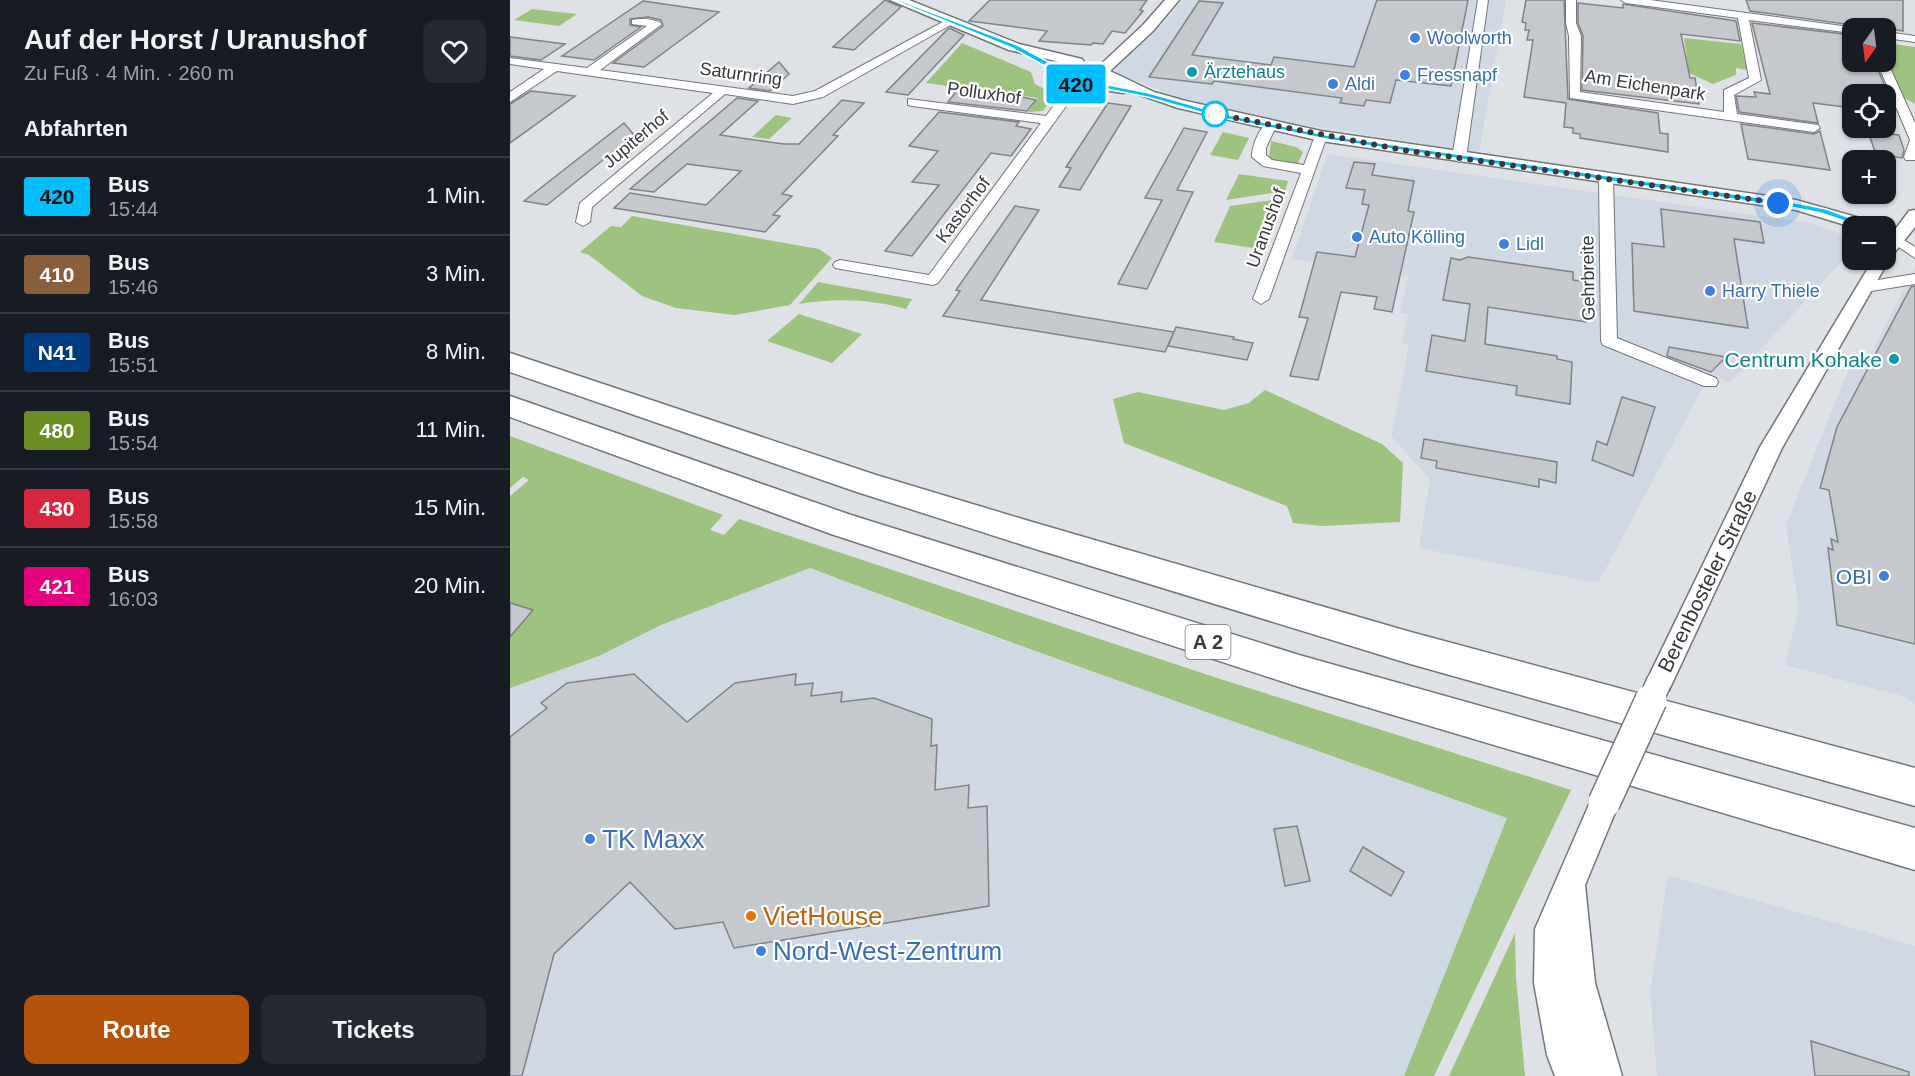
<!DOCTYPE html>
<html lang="de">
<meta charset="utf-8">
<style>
body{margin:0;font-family:Arial,sans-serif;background:#242831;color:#f1f3f6;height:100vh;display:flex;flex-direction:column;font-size:22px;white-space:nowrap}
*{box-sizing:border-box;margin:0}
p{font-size:20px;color:#9ea1a6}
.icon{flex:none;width:33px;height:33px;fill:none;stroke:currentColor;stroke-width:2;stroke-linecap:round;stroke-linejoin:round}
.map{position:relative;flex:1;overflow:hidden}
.sheet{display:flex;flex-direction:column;background:#171b24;width:510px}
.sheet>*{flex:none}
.badge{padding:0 12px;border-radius:4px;font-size:21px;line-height:39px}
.needle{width:39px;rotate:194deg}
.tools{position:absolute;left:1332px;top:18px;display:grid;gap:12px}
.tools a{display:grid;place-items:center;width:54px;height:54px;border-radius:12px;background:#171b24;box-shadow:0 2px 4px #0004;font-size:30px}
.you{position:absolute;width:30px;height:30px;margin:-15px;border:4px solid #fff;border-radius:50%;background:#1a73e8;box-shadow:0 0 0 9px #1a73e833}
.map>.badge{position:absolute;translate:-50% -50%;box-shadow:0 0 0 3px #fff}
h2{padding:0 24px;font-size:22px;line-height:54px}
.round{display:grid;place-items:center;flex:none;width:63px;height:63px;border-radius:12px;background:#242831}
.summary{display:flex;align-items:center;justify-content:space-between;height:102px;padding:0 24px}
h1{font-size:28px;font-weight:800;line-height:45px}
.button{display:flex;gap:12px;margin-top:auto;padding:12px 24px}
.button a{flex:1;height:69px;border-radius:12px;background:#b45309;color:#fff;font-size:24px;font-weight:800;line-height:69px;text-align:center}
.button a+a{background:#242831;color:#f1f3f6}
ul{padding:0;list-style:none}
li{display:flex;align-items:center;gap:18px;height:78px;padding:0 24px;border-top:2px solid #363941}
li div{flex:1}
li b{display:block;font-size:22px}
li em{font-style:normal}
li .badge{min-width:66px;font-weight:700;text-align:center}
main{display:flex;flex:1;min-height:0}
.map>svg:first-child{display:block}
.built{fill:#d0d8e3}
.green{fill:#9dc37f}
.building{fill:#c5c8cd;stroke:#7f8286;stroke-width:1.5}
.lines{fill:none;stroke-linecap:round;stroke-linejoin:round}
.minor-casing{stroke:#72767a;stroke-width:2}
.tertiary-casing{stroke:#72767a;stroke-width:3}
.motorway-casing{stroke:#72767a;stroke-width:3}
.minor{fill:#fff;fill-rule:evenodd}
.tertiary{fill:#fff;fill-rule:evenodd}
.motorway{fill:#fff;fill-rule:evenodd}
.tertiary-bridge-far1-casing{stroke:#72767a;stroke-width:27;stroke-linecap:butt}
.tertiary-bridge-casing{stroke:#72767a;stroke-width:34;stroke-linecap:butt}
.tertiary-bridge-far1{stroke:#fff;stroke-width:24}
.tertiary-bridge{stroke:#fff;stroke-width:31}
.line{fill:#00bfff;stroke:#fff;stroke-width:1.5}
.walk{stroke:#37393a;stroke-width:6;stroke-dasharray:0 10.8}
.shop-dot{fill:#3f7fe0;stroke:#fff;stroke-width:2}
.culture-dot{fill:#0f9aa8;stroke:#fff;stroke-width:2}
.stop-dot{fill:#fff;stroke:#00bfff;stroke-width:3}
.food-dot{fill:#e8710a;stroke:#fff;stroke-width:2}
.labels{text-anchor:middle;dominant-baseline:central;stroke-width:4.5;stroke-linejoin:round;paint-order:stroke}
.far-shop-label{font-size:18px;fill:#366cbe;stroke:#fff;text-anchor:start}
.far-culture-label{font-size:18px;fill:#0d838f;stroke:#fff;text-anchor:start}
.far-street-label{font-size:18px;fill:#37393a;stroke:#fff}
.shield{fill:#fff;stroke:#737475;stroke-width:1.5}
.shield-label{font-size:20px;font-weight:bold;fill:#37393a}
.culture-label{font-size:21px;fill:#0d838f;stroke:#fff;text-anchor:end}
.shop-label{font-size:21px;fill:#366cbe;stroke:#fff;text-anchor:end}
.street-label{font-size:21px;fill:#37393a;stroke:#fff}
.near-shop-label{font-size:26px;fill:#366cbe;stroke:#fff;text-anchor:start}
.near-food-label{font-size:26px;fill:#c56008;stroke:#fff;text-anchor:start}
</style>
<main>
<section class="sheet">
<div class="summary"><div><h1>Auf der Horst / Uranushof</h1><p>Zu Fuß · 4 Min. · 260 m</p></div><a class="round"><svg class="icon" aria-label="heart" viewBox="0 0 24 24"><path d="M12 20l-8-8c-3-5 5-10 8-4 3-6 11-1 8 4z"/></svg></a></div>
<h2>Abfahrten</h2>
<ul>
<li><span class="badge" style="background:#00bfff;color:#111">420</span><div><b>Bus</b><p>15:44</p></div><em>1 Min.</em></li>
<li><span class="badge" style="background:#8b5e3c;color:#fff">410</span><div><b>Bus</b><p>15:46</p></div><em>3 Min.</em></li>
<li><span class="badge" style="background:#003b80;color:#fff">N41</span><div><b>Bus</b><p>15:51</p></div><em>8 Min.</em></li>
<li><span class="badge" style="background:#6b8e23;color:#fff">480</span><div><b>Bus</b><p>15:54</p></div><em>11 Min.</em></li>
<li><span class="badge" style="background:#d7263d;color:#fff">430</span><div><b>Bus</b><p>15:58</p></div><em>15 Min.</em></li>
<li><span class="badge" style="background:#e6007e;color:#fff">421</span><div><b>Bus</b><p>16:03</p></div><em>20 Min.</em></li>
</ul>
<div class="button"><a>Route</a><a>Tickets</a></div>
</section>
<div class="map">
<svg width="1405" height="1076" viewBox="0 0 1405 1076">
<rect width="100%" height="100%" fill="#dee2e7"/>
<g class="built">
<path d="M673 0H996L969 153 753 118 669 97 605 73 607 63 655 22Z"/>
<path d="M817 154 1300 223 1336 236 1342 243V250L1220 383 1139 353 1134 364 1193 387 1088 583 909 548 920 479 881 436 899 345 892 344 898 314 890 313 898 276 782 259Z"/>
<path d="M1405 267V704L1396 697 1275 665 1289 609 1276 525 1338 371 1361 353Z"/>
<path d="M299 568 453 626 997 818 894 1076H0V688L89 656 151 625Z"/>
<path d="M1158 875 1405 946V1076H1147L1140 992Z"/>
</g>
<g class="green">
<path d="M22 9 67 14 49 26 4 20Z"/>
<path d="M1174 38 1231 44 1237 70 1226 68V75L1203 84 1179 73Z"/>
<path d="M452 43 521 72 525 84 545 95 533 111 518 112 528 98 416 83Z"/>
<path d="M1376 43 1405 47V104L1393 97 1390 100 1376 56Z"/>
<path d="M266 115 282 118 259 139 242 137Z"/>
<path d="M713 132 739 138 728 160 700 155Z"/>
<path d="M761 141 786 147 793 152 787 165 764 162 759 158Z"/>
<path d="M729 174 778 181 775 191 716 200Z"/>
<path d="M770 199 749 249 704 242 720 206Z"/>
<path d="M122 216 309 249 322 258 280 305 224 315 166 308 132 296 79 255 70 252 101 226 111 227Z"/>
<path d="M308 282 402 299 396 309C360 299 326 298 289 304Z"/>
<path d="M289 314 352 334 322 363 257 341Z"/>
<path d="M755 390 872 444 893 463 890 522 812 526 783 523 777 506 614 443 603 399 628 392 714 410 739 403Z"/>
<path d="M0 436 213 515 200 530 214 535 229 519 704 677 1061 790 924 1076H894L997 818C764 735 530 655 300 568L151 625 89 656 0 688V496L19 480 13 477 0 488Z"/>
<path d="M1005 933 1006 977 1015 1076H939Z"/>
</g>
<g class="building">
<path d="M375 0 391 7 344 50 323 47Z"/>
<path d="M480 0H637L630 10 633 11 615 33 602 31 593 44 583 43 581 45 529 41 537 31 459 21Z"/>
<path d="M867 0H958L941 86 886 80 880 103 856 100 854 106 830 103 832 98 704 81 702 84 639 77 689 1 713 3 682 55 761 65 764 57 844 67Z"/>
<path d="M1016 0H1054L1058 99 1148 113 1150 133 1158 134V152L1070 138V134L1063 133V128L1054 127 1056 103 1014 97 1023 40H1017L1019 30H1015L1016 23 1012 22Z"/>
<path d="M1236 0H1393V31L1342 22V25L1240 11Z"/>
<path d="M133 1 209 12 134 67 103 63 153 26 151 20 138 17 120 19V25L131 27 84 60 52 56Z"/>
<path d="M1068 3 1113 8V4L1226 21 1230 41 1171 34 1180 78H1185L1189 104 1072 90 1073 36 1068 23Z"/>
<path d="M1242 23 1342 35V62H1365L1377 92 1342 94V108L1303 103 1308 123 1229 112 1226 96 1246 97 1244 92 1260 94Z"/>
<path d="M439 28 454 35 398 95 376 92Z"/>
<path d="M0 37 55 44 31 60 0 56Z"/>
<path d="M269 62 279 74 260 91 239 88Z"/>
<path d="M449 88 512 97 526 100 517 111 438 102Z"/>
<path d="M21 91 65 96 0 143V104Z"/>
<path d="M227 98 248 101 210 135 274 144H289L332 100 354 103 323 135 328 136 272 194 282 196 263 215 270 216 255 232 104 208 120 193 196 205 231 171 177 164 144 192 120 189Z"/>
<path d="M598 103 621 106 570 190 549 187 561 168 556 167Z"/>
<path d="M429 112 509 122 506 126 521 129 501 156 481 153 402 256 375 251 429 185 402 182 428 151 399 146Z"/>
<path d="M114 123 124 135 37 205 14 201Z"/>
<path d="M1231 124 1304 134 1310 131 1320 170 1238 159Z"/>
<path d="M674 128 697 132 667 190 683 192 637 289 608 284 652 200 635 198Z"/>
<path d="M1358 132 1389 135 1394 150 1392 158 1366 154Z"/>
<path d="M844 162 865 164 862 175 904 181 898 211 904 212 882 312 864 309 867 297 831 292 808 380 780 376 798 318 789 317 807 252 845 257 859 205 852 204 855 190 836 188Z"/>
<path d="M505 206 529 210 471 300 664 332 655 352 433 316 450 291 446 290Z"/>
<path d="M1151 209 1250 222 1254 243 1224 239 1238 328 1124 311 1122 243 1154 247Z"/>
<path d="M958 257 1063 272V280L1076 282V322L978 307 975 344 1047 356V359L1062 362 1060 404 1006 395 1007 386 916 371 922 335 955 341 960 304 933 300 941 258 950 260Z"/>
<path d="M1405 286V644L1327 625 1318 548 1323 550 1321 539 1328 542 1319 490 1310 488 1327 427 1401 287Z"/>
<path d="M666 327 724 337 723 339 743 343 737 360 658 346Z"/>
<path d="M1159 347 1216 357 1201 372 1157 356Z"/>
<path d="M1112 397 1145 407 1123 476 1082 460 1087 441 1097 445Z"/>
<path d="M914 439 1047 462 1046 483 1029 479V487L926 468 927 461 911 458Z"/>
<path d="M0 603 23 610 0 637Z"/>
<path d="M124 674 177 722 225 683 286 674 285 685 303 683 301 696 332 692 331 702 364 698 422 719 421 746 427 745 425 790 459 785 458 808 477 806 479 906 224 948 213 922 165 929 120 882 44 954 12 1076H0V737L37 708 31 703 57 683Z"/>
<path d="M787 826 800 881 775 886 764 829Z"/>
<path d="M853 847 894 872 881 896 840 871Z"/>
<path d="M1301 1041 1399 1072V1076H1305Z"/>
</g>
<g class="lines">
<g class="minor-casing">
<g id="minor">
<path d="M968 0H978L956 158 949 162 942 158Z"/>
<path d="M1056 0H1066V23L1071 36 1070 92 1214 112V90L1239 78 1228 18 1116 3 1111 0H1140L1347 28H1342V33L1239 20 1251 80 1224 95 1227 114 1308 125 1310 128 1304 132 1060 98 1059 36 1056 23Z"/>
<path d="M440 18 445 21 444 23 313 97 283 104 215 94 82 207 80 222 73 226 66 222 70 203 203 93 47 71 0 102V92L34 69 0 64V58L77 68 137 26 122 24V20C131 18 146 19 152 24L90 70 283 96 305 91Z"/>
<path d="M1376 32 1405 36V42L1376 38Z"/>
<path d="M1376 59 1405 123V160H1396L1394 157 1400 140 1367 62H1376Z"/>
<path d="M566 80 572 84 428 283 423 285 325 268 323 265 325 262 330 260 419 275 531 123 402 106 398 105V99L536 116 562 81Z"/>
<path d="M760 122 766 126 756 148V155L762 160 794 165 806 133H816L817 136 759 299 751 304 743 299 791 173 753 166 742 157C742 146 749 126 760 122Z"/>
<path d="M1096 174 1103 178 1107 338 1206 378 1208 382 1206 386H1194L1093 345 1091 341 1089 178Z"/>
<path d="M1386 235 1405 247V258L1381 242 1379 239 1381 236Z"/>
<path d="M1405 274V284L1355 292 1347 287 1355 282Z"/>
</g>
</g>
<g class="tertiary-casing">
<g id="tertiary">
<path d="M380 0H399L509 44 572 59 574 62 567 66 499 50Z"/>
<path d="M655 0H669L643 31 600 71 644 92 676 101 811 131 1286 200 1364 222 1367 226 1342 227 1286 210 811 141 668 108 619 91 613 93 546 83 541 71 548 67 553 68 561 78 575 79 588 75 589 66 633 25Z"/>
<path d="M1405 210V227L1380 258 1272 448 1159 690 1149 694 1139 690 1136 682 1250 447 1363 260H1376V242L1399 211Z"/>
<path d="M1094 789 1104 793 1109 803 1075 885 1085 983 1112 1076H1045L1037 1055 1024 983 1025 929 1084 793Z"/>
</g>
</g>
<g class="motorway-casing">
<g id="motorway">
<path d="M0 353 366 475 519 521 897 631 1405 768V806L897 663 519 547 347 492 0 372Z"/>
<path d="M0 396 341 515 789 655 1405 828V870L789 687 321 534 0 417Z"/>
</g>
</g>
<use href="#minor" class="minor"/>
<use href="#tertiary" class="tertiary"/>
<use href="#motorway" class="motorway"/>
<g class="tertiary-bridge-far1-casing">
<path id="tertiary-bridge-far1" d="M1140 702 1149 682"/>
</g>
<g class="tertiary-bridge-casing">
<path id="tertiary-bridge" d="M1094 803 1141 700"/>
</g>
<use href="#tertiary-bridge-far1" class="tertiary-bridge-far1"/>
<use href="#tertiary-bridge" class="tertiary-bridge"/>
</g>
<path class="line" d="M384 0H389L507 45 546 66 554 78 559 80 588 83 639 93 709 113 821 136 1286 203 1316 209 1362 226 1358 229 1311 213 1286 208 821 140 708 117 637 97 588 87 558 85 549 81 541 69 502 48Z"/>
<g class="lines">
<path class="walk" d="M705 114 893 150 1268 203"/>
</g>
<g class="shop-dot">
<circle cx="905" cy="38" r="6"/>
<circle cx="895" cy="75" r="6"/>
<circle cx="823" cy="84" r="6"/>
<circle cx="847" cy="237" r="6"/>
<circle cx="994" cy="244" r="6"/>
<circle cx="1200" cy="291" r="6"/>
<circle cx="1374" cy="576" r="6"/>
<circle cx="80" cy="839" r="6"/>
<circle cx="251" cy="951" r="6"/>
</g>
<g class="culture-dot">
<circle cx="682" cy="72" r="6"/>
<circle cx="1384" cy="359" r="6"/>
</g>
<circle class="stop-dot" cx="705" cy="114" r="12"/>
<circle class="food-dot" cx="241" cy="916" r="6"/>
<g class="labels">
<g class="far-shop-label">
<text x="917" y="38">Woolworth</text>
<text x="907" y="75">Fressnapf</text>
<text x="835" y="84">Aldi</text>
<text x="859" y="237">Auto Kölling</text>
<text x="1006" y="244">Lidl</text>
<text x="1212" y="291">Harry Thiele</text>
</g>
<g class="far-culture-label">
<text x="694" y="72">Ärztehaus</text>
</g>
<g class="far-street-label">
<text transform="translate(231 74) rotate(8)">Saturnring</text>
<text transform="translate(1135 85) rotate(9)">Am Eichenpark</text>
<text transform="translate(474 93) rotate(8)">Polluxhof</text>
<text transform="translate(126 139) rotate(-40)">Jupiterhof</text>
<text transform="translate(453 210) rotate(-53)">Kastorhof</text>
<text transform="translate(756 228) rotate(-70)">Uranushof</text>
<text transform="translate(1078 278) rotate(-91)">Gehrbreite</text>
</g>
<rect class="shield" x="675.5" y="625" width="45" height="34" rx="4.5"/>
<g class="shield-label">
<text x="698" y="642">A 2</text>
</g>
<g class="culture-label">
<text x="1372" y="359">Centrum Kohake</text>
</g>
<g class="shop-label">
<text x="1362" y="576">OBI</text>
</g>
<g class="street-label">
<text transform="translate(1197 581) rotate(-64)">Berenbosteler Straße</text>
</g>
<g class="near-shop-label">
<text x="92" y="839">TK Maxx</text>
<text x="263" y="951">Nord-West-Zentrum</text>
</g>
<g class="near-food-label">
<text x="253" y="916">VietHouse</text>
</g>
</g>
</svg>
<div class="tools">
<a><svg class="needle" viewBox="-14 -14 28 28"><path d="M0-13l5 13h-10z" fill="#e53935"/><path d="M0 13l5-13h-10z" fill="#9ea1a6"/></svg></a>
<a><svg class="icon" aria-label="locate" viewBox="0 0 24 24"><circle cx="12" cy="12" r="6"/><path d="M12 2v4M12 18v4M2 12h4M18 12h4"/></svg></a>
<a>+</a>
<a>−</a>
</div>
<div class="you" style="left:1268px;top:203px"></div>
<b class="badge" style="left:566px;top:84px;background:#00bfff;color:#111">420</b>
</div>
</main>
